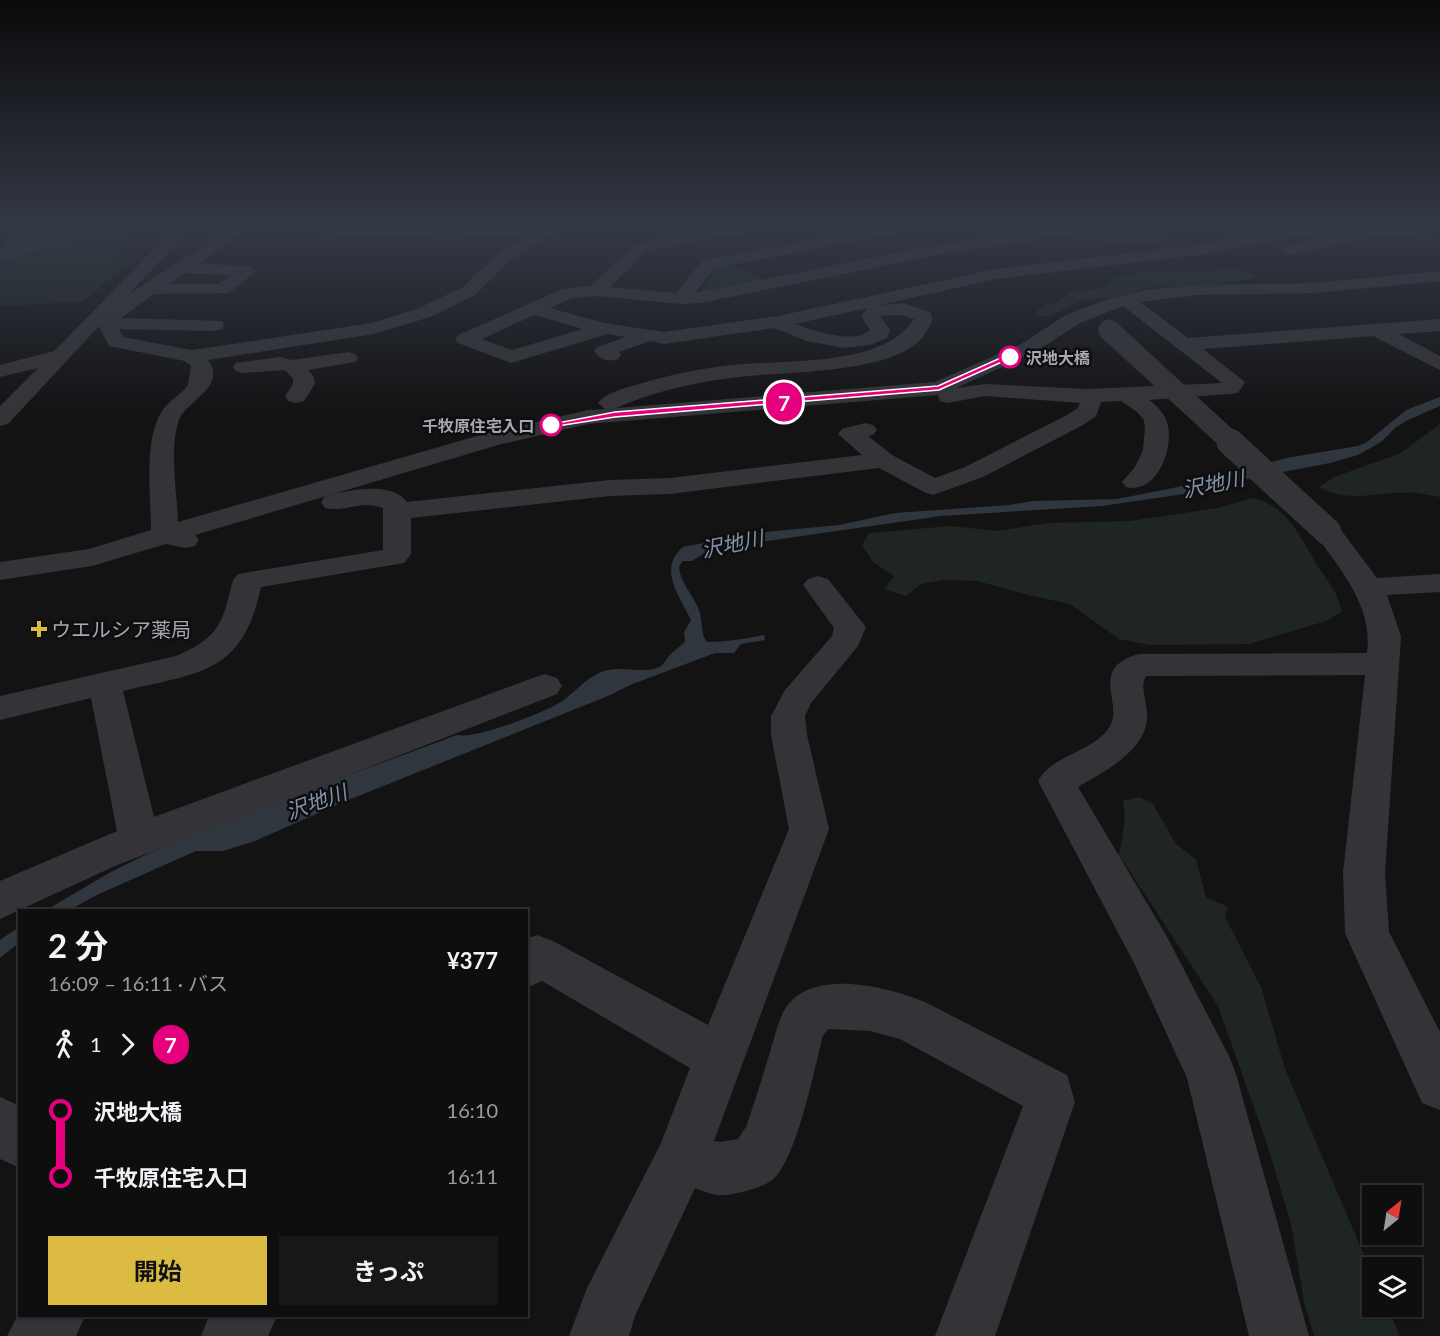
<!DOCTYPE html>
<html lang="ja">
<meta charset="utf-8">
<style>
body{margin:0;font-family:Lato,"Noto Sans JP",sans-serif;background:#171718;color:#f1f3f6;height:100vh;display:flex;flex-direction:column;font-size:22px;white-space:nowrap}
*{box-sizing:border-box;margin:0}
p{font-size:20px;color:#9b9c9e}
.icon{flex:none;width:33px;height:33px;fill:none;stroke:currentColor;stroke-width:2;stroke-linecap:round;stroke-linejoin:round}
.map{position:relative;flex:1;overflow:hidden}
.side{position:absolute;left:18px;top:909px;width:510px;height:408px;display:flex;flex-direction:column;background:#0e0e0f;border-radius:0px;box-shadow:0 2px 4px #0004,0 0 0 2px #2e2e2f}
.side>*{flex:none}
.badge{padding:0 12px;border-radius:20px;font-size:21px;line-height:39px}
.needle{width:39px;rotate:30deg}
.tools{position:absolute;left:1362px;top:1185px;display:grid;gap:12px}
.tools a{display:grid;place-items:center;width:60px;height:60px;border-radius:0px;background:#0e0e0f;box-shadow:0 2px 4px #0004,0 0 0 2px #2e2e2f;font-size:30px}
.map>.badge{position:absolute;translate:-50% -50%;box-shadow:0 0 0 3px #fff}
.legs{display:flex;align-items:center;gap:9px;height:66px;padding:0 30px;font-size:20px}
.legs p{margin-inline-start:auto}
.summary{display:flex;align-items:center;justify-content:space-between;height:102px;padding:0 30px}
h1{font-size:33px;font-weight:700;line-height:45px}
.cta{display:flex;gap:12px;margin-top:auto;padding:12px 30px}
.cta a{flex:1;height:69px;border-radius:0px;background:#dcbb43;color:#111;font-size:24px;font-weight:700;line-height:69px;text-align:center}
.cta a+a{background:#171718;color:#f1f3f6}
ul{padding:0 30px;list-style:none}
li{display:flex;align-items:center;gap:21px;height:66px;font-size:22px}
li i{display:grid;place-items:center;width:9px;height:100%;margin:0 8px;background:currentColor}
li i::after{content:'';width:15px;height:15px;margin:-8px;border:4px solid;border-radius:50%;background:#0e0e0f}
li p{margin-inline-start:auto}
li:first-child i{background:linear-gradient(#0000 50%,currentColor 0)}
li:last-child i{background:linear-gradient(currentColor 50%,#0000 0)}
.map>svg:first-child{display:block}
.green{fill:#1f2621}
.water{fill:#30363d}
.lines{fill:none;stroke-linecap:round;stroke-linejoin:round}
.minor{fill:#343438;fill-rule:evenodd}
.minor-bridge-far1{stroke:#343438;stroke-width:21}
.minor-bridge{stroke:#343438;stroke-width:27}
.line-1{fill:#e6007e;stroke:#fff;stroke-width:1.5}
.stop-1-dot{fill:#fff;stroke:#e6007e;stroke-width:3}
.poi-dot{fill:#dcbb43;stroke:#0e0e0f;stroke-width:2}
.labels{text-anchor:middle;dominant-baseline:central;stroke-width:5;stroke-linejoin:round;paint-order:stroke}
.far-stop-label{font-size:16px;font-weight:bold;fill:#a6a8b3;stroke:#0e0e0f;text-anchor:start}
.poi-label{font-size:20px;fill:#a6a8b3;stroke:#0e0e0f;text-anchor:start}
.water-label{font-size:21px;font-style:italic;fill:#8092aa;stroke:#0e0e0f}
</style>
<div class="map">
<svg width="1440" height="1336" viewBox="0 0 1440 1336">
<rect width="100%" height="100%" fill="#131314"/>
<g class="green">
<path d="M105 230 109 241 108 247 83 252 122 249 112 257H135L83 302 0 306V263L45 249 64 246 73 234Z"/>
<path d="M730 263 767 282 700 292 719 265Z"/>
<path d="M1235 269 1246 270 1257 278C1241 279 1226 284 1211 285 1191 288 1142 282 1127 296L1083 300 1050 316H1039L1036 312 1044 305 1057 303 1068 294 1108 286 1115 277 1149 271Z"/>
<path d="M1440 424V497C1432 496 1424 494 1417 493 1384 490 1350 505 1319 487L1334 477 1399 454Z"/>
<path d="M1253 498C1290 506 1302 542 1321 571 1333 589 1336 590 1342 612L1326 621 1249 644 1150 645 1119 639 1070 604 1028 595 977 581 943 580 921 584 906 596 884 589 894 576 873 562 862 545 869 533 951 526 997 531 1048 523 1130 521 1217 508Z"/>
<path d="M1139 797 1153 804 1175 843 1196 860 1206 897 1228 907 1225 917 1261 987 1285 1069 1372 1274V1306L1387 1307 1400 1336H1314L1304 1302 1291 1224 1267 1144 1218 1006 1119 855 1125 819 1123 801Z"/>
</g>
<g class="water">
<path d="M3 226H74L68 245 45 249 0 263V252L12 234Z"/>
<path d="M1440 397V406L1408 420 1395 428 1381 442 1358 455 1330 463 1237 481 1184 494 1102 506 941 516 711 549 692 561H683L679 566C680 583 693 594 699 610 703 620 700 634 707 642 726 642 745 639 764 635L765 640 741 644 734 653H715L630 685 608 696 346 801 255 841 223 851H196L99 894 69 910H46L109 873 149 853 238 816 457 735C477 739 543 713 561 702 575 692 585 679 601 672 621 664 641 675 659 667 664 665 665 661 668 657 673 651 680 647 685 642L684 632 691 620C680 597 657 569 683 547L755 533 839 525 895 513 1009 505 1033 501 1117 499 1203 482 1286 458 1358 446 1367 442 1406 410Z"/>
<path d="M19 927V943L0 958V940Z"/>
</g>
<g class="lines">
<g class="minor">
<path d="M94 226H151C145 233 98 236 91 229Z"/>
<path d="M177 226H192L128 295 225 232 216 229 214 226H238L241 233 198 264 248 266 256 271 229 293 154 294 121 318 222 321 224 325 222 329 215 331 119 329 123 337 192 350 372 323 419 308 463 287 499 253 548 226H566L511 259 475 295 433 316 374 334 208 360C228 387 186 401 179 420 169 448 177 493 178 522L484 434 588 410 605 409 598 403C606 392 626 388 639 384 669 375 702 368 733 365 785 359 883 368 914 319L901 315 880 316 890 330 887 338 870 345 844 348 807 341 775 328 664 344 650 341 619 352 621 355 618 359C608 362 600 360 594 351L597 347 626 337 608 334 511 363 458 343 455 339 458 335 563 289 591 286 635 244 734 226H765L758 230 646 251 610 287 676 293 703 260 889 226H919L912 230 715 268 695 293 941 244 1010 236 1005 232 1008 229C1039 221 1070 230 1101 231 1121 233 1142 231 1162 231L1170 236 1162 241H1101L1029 233 1021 235H1036L1039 238 1036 241 941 254 700 303 681 304 596 296 572 298 550 308 604 323 664 332 778 316 996 269 1198 245 1304 226H1323L1311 234 1198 255 996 279 879 305 903 303 930 312 933 319C930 325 926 333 921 339 889 375 778 371 731 378 691 383 653 392 616 408L935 382 1021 344 1066 315 1108 299 1151 289 1197 285 1314 283 1440 271V281L1314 293 1197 295 1140 302 1188 338 1440 319V331L1399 334 1440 356V370L1373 336 1203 349 1245 382 1238 393 1230 394 1149 400C1157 406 1164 413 1167 422 1175 447 1157 495 1126 487L1122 482 1135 467 1143 450 1145 429 1144 420 1137 412 1121 401 1101 402 1096 416 1083 425 983 477 933 495 924 492 879 468 670 494 610 496 411 518V554L404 563 261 587C242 675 200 672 123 691L154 817 533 678 545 674 557 678 562 686 557 694 115 866 0 919V881L117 831 91 698 0 720V696L176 656C220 637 222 624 233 580L238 574 383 550V508C359 499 347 513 325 508L321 502 325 496C346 491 391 480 407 502L610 480 670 478 862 455 838 434 842 429 865 423 873 425 877 430 873 435 868 436 892 455 935 478 965 467 1067 415 1078 408 1080 403 985 396 948 403 940 401 938 395 588 424 498 445 195 535 199 540 195 546 185 548 166 544 92 566 0 580V562L89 549 151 530C151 496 143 440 162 411 169 400 181 395 188 385L191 366 185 361 109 346 99 326 8 424 0 426V406L38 368 0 377V365L54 351ZM184 273 231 275 219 284H169ZM1123 306 1222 383 1087 389 985 384 956 388 1035 352 1080 323ZM868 308 861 316 870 330C854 345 814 331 795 324ZM534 315 583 329 512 350 482 339Z"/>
<path d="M264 226H368L450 229 526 226 520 232 515 234 450 239 271 230Z"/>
<path d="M1403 226H1440V231L1362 239 1291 255 1283 250 1285 247 1362 229Z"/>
<path d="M348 352 355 354 358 358 355 362 308 370 314 377 315 384 304 401 296 403 288 401 285 396 293 384V379L285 370 243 373 236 371 233 367 236 363 280 357 292 360Z"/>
<path d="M1328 524 1338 526 1377 578 1440 574V592L1387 595 1401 636 1385 873 1389 932 1440 1032V1110L1422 1103 1345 933 1343 873 1365 675 1146 676C1140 686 1146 700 1147 712 1150 749 1105 771 1078 787L1166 935 1229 1056 1236 1074 1309 1336H1249L1187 1078 1134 963 1038 781C1052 755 1091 753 1109 728 1125 704 1087 668 1139 654L1367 653C1373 604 1340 570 1314 532L1318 526Z"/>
<path d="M818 576 828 579 866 627 858 646 811 703 805 716 807 735 829 829 714 1141 720 1142 738 1139 746 1127C755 1101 763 1075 771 1049 775 1035 779 1017 787 1006 815 968 888 987 925 1002L1067 1075 1075 1102 995 1336H935L1023 1106 900 1039 870 1031 829 1029 823 1035C815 1066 796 1164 771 1181 761 1188 728 1197 717 1195 710 1194 703 1191 695 1188L635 1316 629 1336H569L587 1288 661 1143 690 1068 542 981 526 988V939L537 935 553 941 708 1025 789 829 771 735V716L785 690 832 636 834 628 803 585 808 579Z"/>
<path d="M0 1097 20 1106V1168L0 1159Z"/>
<path d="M20 1311V1316H85L76 1336H7Z"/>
<path d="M209 1316H277L268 1336H201Z"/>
</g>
<path class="minor-bridge-far1" d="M1109 330 1232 443"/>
<path class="minor-bridge" d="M1230 442 1328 532"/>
</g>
<linearGradient id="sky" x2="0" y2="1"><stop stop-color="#0a0a0b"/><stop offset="0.55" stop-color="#333945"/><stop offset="1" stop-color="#333945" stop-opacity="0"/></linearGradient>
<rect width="1440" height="413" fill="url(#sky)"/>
<path class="line-1" d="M1007 355 1013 357 939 390 615 417 551 427 547 425 615 412 938 386Z"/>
<g class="stop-1-dot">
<circle cx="1010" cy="357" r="10"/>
<circle cx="551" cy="425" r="10"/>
</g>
<path class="poi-dot" d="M36 620h6v6h6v6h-6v6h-6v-6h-6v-6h6z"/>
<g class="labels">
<g class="far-stop-label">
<text x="1026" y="357">沢地大橋</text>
<text x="534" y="425" text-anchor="end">千牧原住宅入口</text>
</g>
<g class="poi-label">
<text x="51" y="629">ウエルシア薬局</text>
</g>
<g class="water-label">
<text transform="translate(1213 483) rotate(-12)">沢地川</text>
<text transform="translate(732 543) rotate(-12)">沢地川</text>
<text transform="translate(316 801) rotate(-20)">沢地川</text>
</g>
</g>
</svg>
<div class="tools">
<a><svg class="needle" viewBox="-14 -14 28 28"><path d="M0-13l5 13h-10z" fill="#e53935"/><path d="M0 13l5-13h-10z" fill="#9b9c9e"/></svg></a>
<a><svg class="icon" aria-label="layers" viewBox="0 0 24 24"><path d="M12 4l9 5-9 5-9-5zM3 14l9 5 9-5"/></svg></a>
</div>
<b class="badge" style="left:784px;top:402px;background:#e6007e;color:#fff">7</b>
<section class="side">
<div class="summary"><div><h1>2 分</h1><p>16:09 – 16:11 · バス</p></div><b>¥377</b></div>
<div class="legs"><svg class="icon" aria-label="walk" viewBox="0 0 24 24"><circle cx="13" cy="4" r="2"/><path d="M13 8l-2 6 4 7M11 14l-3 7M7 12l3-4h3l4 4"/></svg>1<svg class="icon" aria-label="forward" viewBox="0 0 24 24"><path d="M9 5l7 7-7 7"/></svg><b class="badge" style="background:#e6007e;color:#fff">7</b></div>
<ul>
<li><i style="color:#e6007e"></i><b>沢地大橋</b><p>16:10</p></li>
<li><i style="color:#e6007e"></i><b>千牧原住宅入口</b><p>16:11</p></li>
</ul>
<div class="cta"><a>開始</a><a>きっぷ</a></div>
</section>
</div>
